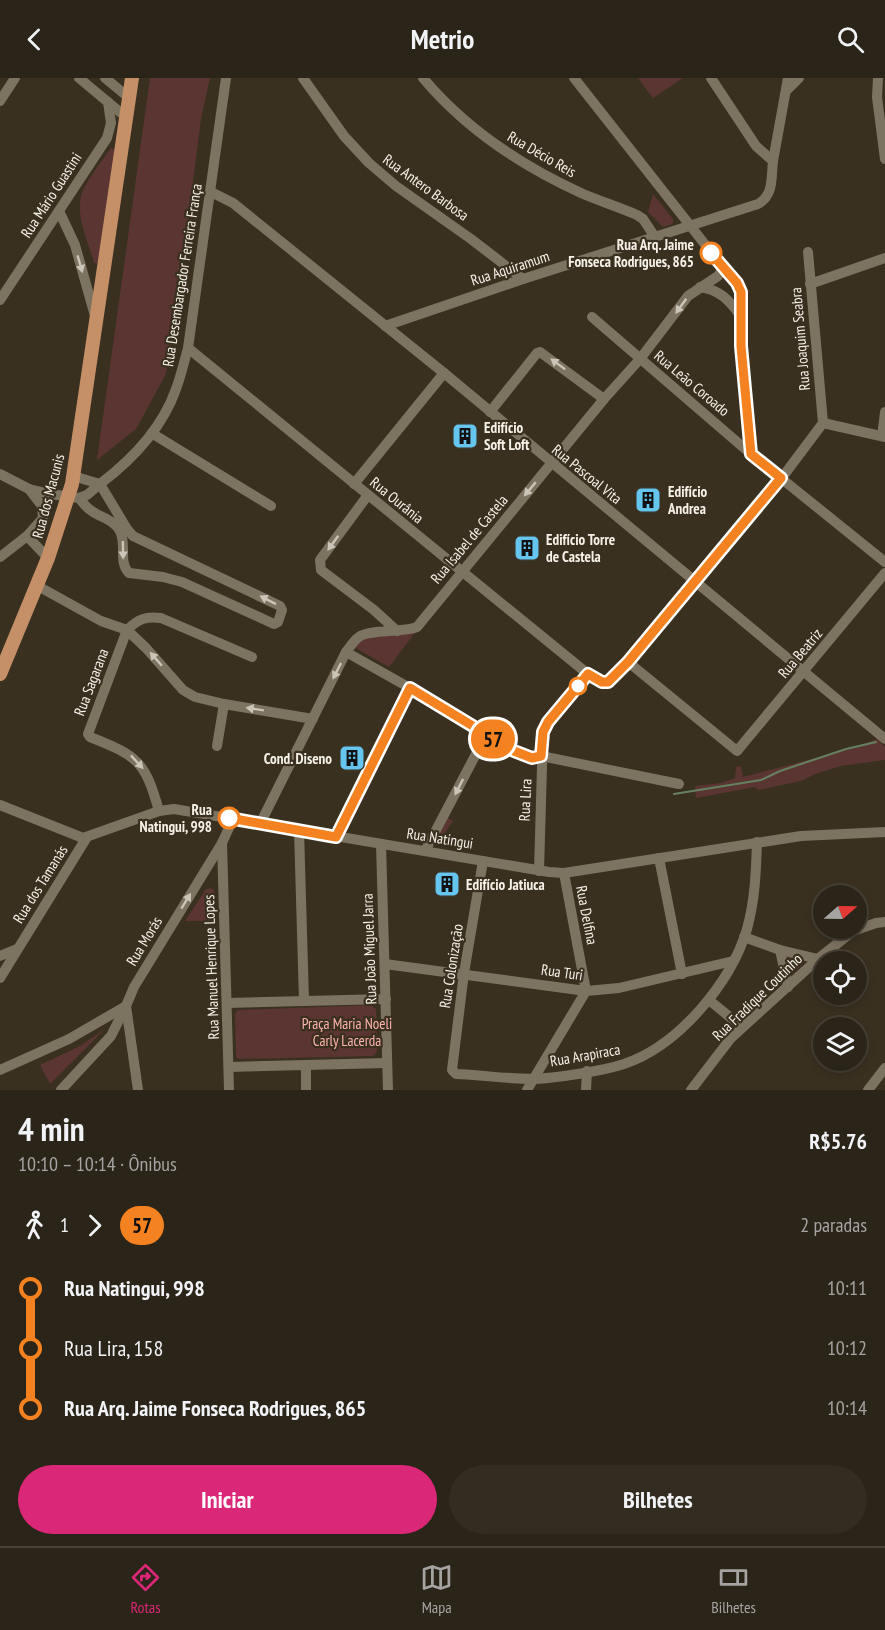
<!DOCTYPE html>
<html lang="pt">
<meta charset="utf-8">
<style>
body{margin:0;font-family:"PT Sans Narrow",sans-serif;background:#332c21;color:#f1f3f6;height:100vh;display:flex;flex-direction:column;font-size:22px;white-space:nowrap}
*{box-sizing:border-box;margin:0}
p{font-size:20px;color:#a6a4a2}
.icon{flex:none;width:33px;height:33px;fill:none;stroke:currentColor;stroke-width:2;stroke-linecap:round;stroke-linejoin:round}
.map{position:relative;height:1012px;overflow:hidden}
.drawer{display:flex;flex-direction:column;background:#2b2418;flex:1}
.drawer>*{flex:none}
.badge{padding:0 12px;border-radius:20px;font-size:21px;line-height:39px}
.needle{width:39px;rotate:70deg}
.controls{position:absolute;left:813px;top:807px;display:grid;gap:12px}
.controls a{display:grid;place-items:center;width:54px;height:54px;border-radius:50%;background:#2b2418;box-shadow:0 3px 9px #0003,0 0 0 2px #474137;font-size:30px}
.map>.badge{position:absolute;translate:-50% -50%;box-shadow:0 0 0 3px #fff}
.legs{display:flex;align-items:center;gap:9px;height:66px;padding:0 18px;font-size:20px}
.legs p{margin-inline-start:auto}
.summary{display:flex;align-items:center;justify-content:space-between;height:102px;padding:0 18px}
h1{font-size:33px;font-weight:800;line-height:45px}
.action{display:flex;gap:12px;margin-top:auto;padding:12px 18px}
.action a{flex:1;height:69px;border-radius:36px;background:#db2777;color:#fff;font-size:24px;font-weight:800;line-height:69px;text-align:center}
.action a+a{background:#332c21;color:#f1f3f6}
ul{padding:0 18px;list-style:none}
li{display:flex;align-items:center;gap:21px;height:60px;font-size:22px}
li i{display:grid;place-items:center;width:9px;height:100%;margin:0 8px;background:currentColor}
li i::after{content:'';width:15px;height:15px;margin:-8px;border:4px solid;border-radius:50%;background:#2b2418}
li p{margin-inline-start:auto}
li:first-child i{background:linear-gradient(#0000 50%,currentColor 0)}
li:last-child i{background:linear-gradient(currentColor 50%,#0000 0)}
header{display:flex;justify-content:space-between;align-items:center;height:78px;padding:0 18px;background:#2b2418;font-size:27px;font-weight:800}
.dock{display:flex;justify-content:space-around;align-items:center;height:84px;border-top:2px solid #474137;background:#2b2418;font-size:16px;color:#a6a4a2}
.dock a{display:grid;justify-items:center;gap:3px}
.dock .on{color:#db2777}
.map>svg:first-child{display:block}
.green{fill:#5b3532}
.lines{fill:none;stroke-linecap:round;stroke-linejoin:round}
.stream{stroke:#658161;stroke-width:2}
.minor{stroke:#7c7361;stroke-width:10}
.major{stroke:#c59068;stroke-width:14}
.oneway{fill:#cbc5b8}
.line-1-casing{stroke:#fff;stroke-width:14}
.line-1{stroke:#f58220;stroke-width:9}
.stop-1-dot{fill:#fff;stroke:#f58220;stroke-width:3}
.labels{text-anchor:middle;dominant-baseline:central;stroke-width:4.5;stroke-linejoin:round;paint-order:stroke}
.street-label{font-size:15px;fill:#f6f1e7;stroke:#393020}
.stop-label{font-size:15px;font-weight:bold;fill:#f6f1e7;stroke:#393020;text-anchor:end}
.poi-label{font-size:15px;font-weight:bold;fill:#f6f1e7;stroke:#393020;text-anchor:start}
.park-label{font-size:15px;fill:#fdb2ac;stroke:#393020}
</style>
<header><svg class="icon" aria-label="back" viewBox="0 0 24 24"><path d="M15 5l-7 7 7 7"/></svg>Metrio<svg class="icon" aria-label="search" viewBox="0 0 24 24"><circle cx="10" cy="10" r="6"/><path d="M15 15l6 6"/></svg></header>
<div class="map">
<svg width="885" height="1012" viewBox="0 0 885 1012">
<rect width="100%" height="100%" fill="#393020"/>
<g class="green">
<path d="M150 0H210L201 41 180 206 166 296 136 351 97 382Z"/>
<path d="M638 0H683L653 20Z"/>
<path d="M111 70 116 72 99 186 94 185C89 165 76 140 81 119 84 105 102 83 111 70Z"/>
<path d="M653 116 673 141V146L663 149 648 134Z"/>
<path d="M417 552 389 589 354 569 365 560Z"/>
<path d="M877 661 885 669V682L841 688 815 696 801 703 758 712 755 709 696 720 695 708 721 705 735 700 736 689 741 688 743 699 850 671Z"/>
<path d="M448 740 453 743 442 759 443 763 448 764 447 769 438 766 436 763Z"/>
<path d="M211 810 214 812V843H185L206 811Z"/>
<path d="M789 880 802 883 803 886 792 896 790 895 787 881Z"/>
<path d="M371 927 376 931 377 974 373 978 239 981 236 979 235 936 238 932Z"/>
<path d="M105 951 50 1006 40 987 80 968Z"/>
</g>
<g class="lines">
<path class="stream" d="M674 716 761 702 780 693 846 671 876 664"/>
<g class="minor">
<path d="M79 0 127 40"/>
<path d="M105 0 128 19"/>
<path d="M303 0 344 58 369 85 396 108 471 161 523 201"/>
<path d="M423 0C465 50 522 88 581 115 599 123 619 129 637 137L643 141 655 159"/>
<path d="M574 0 711 174 737 205 741 214V268L751 376"/>
<path d="M878 0 877 19 885 81"/>
<path d="M787 12 799 0"/>
<path d="M0 23 15 0"/>
<path d="M773 83 788 0"/>
<path d="M211 114 233 125 444 295 885 661"/>
<path d="M59 133 75 167 95 238"/>
<path d="M808 174 823 345"/>
<path d="M810 206 885 180"/>
<path d="M700 209C720 212 729 222 740 237"/>
<path d="M0 222 107 60 111 45 108 24"/>
<path d="M592 239 751 376 885 484"/>
<path d="M385 248 523 201 758 126C774 117 771 100 773 83L756 68 711 0"/>
<path d="M188 270 588 596 605 604 612 602 628 584 781 401 823 345"/>
<path d="M490 334 537 275 540 274 604 321"/>
<path d="M823 345 885 359"/>
<path d="M153 356 271 428"/>
<path d="M882 358 885 334"/>
<path d="M0 396 29 411 50 416 79 420 87 417 100 406 73 398"/>
<path d="M354 406 444 295"/>
<path d="M368 417 320 482 321 492 374 532 397 553"/>
<path d="M79 420C82 423 85 428 89 431 98 439 114 441 120 453 127 467 118 484 129 495L163 499 182 504 274 546 278 544 282 532 280 528 133 458 127 451 100 406C133 381 162 351 176 311 181 298 184 284 188 270L226 0"/>
<path d="M27 458 48 480"/>
<path d="M0 479 27 458 43 440 42 428 29 411"/>
<path d="M36 507 101 543 127 552 146 570 183 612 195 619 224 626 313 641"/>
<path d="M346 574 410 610 486 657 527 678 532 680 541 678 679 706"/>
<path d="M628 584 737 673 885 495"/>
<path d="M217 668 224 626"/>
<path d="M0 727 83 760 159 733 174 731 549 794 564 795 801 758 885 754"/>
<path d="M159 733C145 683 138 678 90 659L88 656 127 552C138 541 146 538 161 540L252 579"/>
<path d="M260 746 346 574C350 569 354 562 359 559 369 551 402 555 417 549L604 321 640 281 688 218 718 198 724 190"/>
<path d="M299 752 304 923"/>
<path d="M336 759 410 610"/>
<path d="M222 765 229 1012"/>
<path d="M381 766 388 1012"/>
<path d="M425 773 486 657"/>
<path d="M659 780 682 896"/>
<path d="M483 783 464 895 452 992 456 996C482 997 508 1001 534 1001 556 1000 603 993 624 986 678 968 731 905 747 851 755 822 756 794 757 764"/>
<path d="M539 793 543 654 548 644 588 596"/>
<path d="M744 859 780 872 818 881"/>
<path d="M780 872 788 909"/>
<path d="M0 878 17 871"/>
<path d="M385 886 586 913 619 910 733 883"/>
<path d="M0 900 87 759"/>
<path d="M709 922 742 949"/>
<path d="M227 925 386 921"/>
<path d="M306 987V1012"/>
<path d="M229 989 387 985"/>
<path d="M0 992 69 961 126 928"/>
<path d="M61 1012 111 958 126 928"/>
<path d="M138 1012 126 928 134 909 222 765 233 741"/>
<path d="M527 1012 586 913 564 795"/>
<path d="M586 1012 587 993"/>
<path d="M691 1012 731 960 818 881 853 853 876 845 885 844"/>
<path d="M868 1012 885 990"/>
</g>
<path class="major" d="M0 596 48 480 72 406 132 0"/>
</g>
<defs><path id="oneway-solid" d="M-6-.8H1V-3.2L6.5 0L1 3.2V.8H-6Z" transform="scale(1.5)"/></defs>
<g class="oneway">
<use href="#oneway-solid" transform="translate(80 186) rotate(74)"/>
<use href="#oneway-solid" transform="translate(681 228) rotate(126)"/>
<use href="#oneway-solid" transform="translate(558 286) rotate(-143)"/>
<use href="#oneway-solid" transform="translate(530 411) rotate(130)"/>
<use href="#oneway-solid" transform="translate(333 465) rotate(126)"/>
<use href="#oneway-solid" transform="translate(123 472) rotate(89)"/>
<use href="#oneway-solid" transform="translate(268 522) rotate(-153)"/>
<use href="#oneway-solid" transform="translate(156 581) rotate(-131)"/>
<use href="#oneway-solid" transform="translate(337 593) rotate(117)"/>
<use href="#oneway-solid" transform="translate(255 631) rotate(-171)"/>
<use href="#oneway-solid" transform="translate(137 684) rotate(47)"/>
<use href="#oneway-solid" transform="translate(459 709) rotate(117)"/>
<use href="#oneway-solid" transform="translate(186 823) rotate(-59)"/>
</g>
<g class="lines">
<g class="line-1-casing">
<path id="line-1" d="M229 740 336 759 410 610 514 673 532 680 541 678 543 654 548 644 588 596 602 604H608L628 584 781 400 751 376 741 268V214L737 205 711 175"/>
</g>
<use href="#line-1" class="line-1"/>
</g>
<defs>
<g id="building-square" transform="scale(1.35)"><rect x="-9" y="-9" width="18" height="18" rx="4" fill="#65c5ef" stroke="#393020"/><path d="M-4-6H4V6H1V3H-1V6H-4ZM-2.5-4.3h1.7v1.8h-1.7ZM.8-4.3h1.7v1.8H.8ZM-2.5-1h1.7V.8h-1.7ZM.8-1h1.7V.8H.8Z" fill="#111"/></g>
</defs>
<g fill-rule="evenodd">
<use href="#building-square" x="465" y="358"/>
<use href="#building-square" x="648" y="422"/>
<use href="#building-square" x="527" y="470"/>
<use href="#building-square" x="352" y="680"/>
<use href="#building-square" x="447" y="806"/>
</g>
<g class="stop-1-dot">
<circle cx="711" cy="175" r="10"/>
<circle cx="578" cy="608" r="8"/>
<circle cx="229" cy="740" r="10"/>
</g>
<g class="labels">
<g class="street-label">
<text transform="translate(542 76) rotate(30)">Rua Décio Reis</text>
<text transform="translate(426 109) rotate(36)">Rua Antero Barbosa</text>
<text transform="translate(51 117) rotate(-57)">Rua Mário Guastini</text>
<text transform="translate(510 190) rotate(-18)">Rua Aquiramum</text>
<text transform="translate(182 197) rotate(-81)">Rua Desembargador Ferreira França</text>
<text transform="translate(800 261) rotate(-95)">Rua Joaquim Seabra</text>
<text transform="translate(692 305) rotate(40)">Rua Leão Coroado</text>
<text transform="translate(587 396) rotate(39)">Rua Pascoal Vita</text>
<text transform="translate(48 418) rotate(-75)">Rua dos Macunis</text>
<text transform="translate(397 422) rotate(39)">Rua Ourânia</text>
<text transform="translate(469 461) rotate(-50)">Rua Isabel de Castela</text>
<text transform="translate(800 575) rotate(-50)">Rua Beatriz</text>
<text transform="translate(91 604) rotate(-69)">Rua Sagarana</text>
<text transform="translate(525 722) rotate(-87)">Rua Lira</text>
<text transform="translate(440 760) rotate(9)">Rua Natingui</text>
<text transform="translate(40 806) rotate(-58)">Rua dos Tamanás</text>
<text transform="translate(587 837) rotate(79)">Rua Delfina</text>
<text transform="translate(144 863) rotate(-59)">Rua Morás</text>
<text transform="translate(369 871) rotate(-92)">Rua João Miguel Jarra</text>
<text transform="translate(451 888) rotate(-81)">Rua Colonização</text>
<text transform="translate(211 889) rotate(-92)">Rua Manuel Henrique Lopes</text>
<text transform="translate(562 894) rotate(8)">Rua Turi</text>
<text transform="translate(757 919) rotate(-44)">Rua Fradique Coutinho</text>
<text transform="translate(585 977) rotate(-10)">Rua Arapiraca</text>
</g>
<g class="stop-label">
<text x="694" y="166">Rua Arq. Jaime<tspan x="694" dy="17">Fonseca Rodrigues, 865</tspan></text>
<text x="212" y="731">Rua<tspan x="212" dy="17">Natingui, 998</tspan></text>
</g>
<g class="poi-label">
<text x="484" y="349">Edifício<tspan x="484" dy="17">Soft Loft</tspan></text>
<text x="668" y="413">Edifício<tspan x="668" dy="17">Andrea</tspan></text>
<text x="546" y="461">Edifício Torre<tspan x="546" dy="17">de Castela</tspan></text>
<text x="332" y="680" text-anchor="end">Cond. Diseno</text>
<text x="466" y="806">Edifício Jatiuca</text>
</g>
<g class="park-label">
<text x="347" y="945">Praça Maria Noeli<tspan x="347" dy="17">Carly Lacerda</tspan></text>
</g>
</g>
</svg>
<div class="controls">
<a><svg class="needle" viewBox="-14 -14 28 28"><path d="M0-13l5 13h-10z" fill="#e53935"/><path d="M0 13l5-13h-10z" fill="#a6a4a2"/></svg></a>
<a><svg class="icon" aria-label="locate" viewBox="0 0 24 24"><circle cx="12" cy="12" r="6"/><path d="M12 2v4M12 18v4M2 12h4M18 12h4"/></svg></a>
<a><svg class="icon" aria-label="layers" viewBox="0 0 24 24"><path d="M12 4l9 5-9 5-9-5zM3 14l9 5 9-5"/></svg></a>
</div>
<b class="badge" style="left:493px;top:661px;background:#f58220;color:#111">57</b>
</div>
<section class="drawer">
<div class="summary"><div><h1>4 min</h1><p>10:10 – 10:14 · Ônibus</p></div><b>R$5.76</b></div>
<div class="legs"><svg class="icon" aria-label="walk" viewBox="0 0 24 24"><circle cx="13" cy="4" r="2"/><path d="M13 8l-2 6 4 7M11 14l-3 7M7 12l3-4h3l4 4"/></svg>1<svg class="icon" aria-label="forward" viewBox="0 0 24 24"><path d="M9 5l7 7-7 7"/></svg><b class="badge" style="background:#f58220;color:#111">57</b><p>2 paradas</p></div>
<ul>
<li><i style="color:#f58220"></i><b>Rua Natingui, 998</b><p>10:11</p></li>
<li><i style="color:#f58220"></i><span>Rua Lira, 158</span><p>10:12</p></li>
<li><i style="color:#f58220"></i><b>Rua Arq. Jaime Fonseca Rodrigues, 865</b><p>10:14</p></li>
</ul>
<div class="action"><a>Iniciar</a><a>Bilhetes</a></div>
</section>
<nav class="dock">
<a class="on"><svg class="icon" aria-label="directions" viewBox="0 0 24 24"><path d="M12 3l9 9-9 9-9-9zM9 14v-3h6M13 9l2 2-2 2"/></svg>Rotas</a>
<a><svg class="icon" aria-label="map" viewBox="0 0 24 24"><path d="M3 6l6-2 6 2 6-2v14l-6 2-6-2-6 2zM9 4v14M15 6v14"/></svg>Mapa</a>
<a><svg class="icon" aria-label="tickets" viewBox="0 0 24 24"><path d="M3 7h18v10H3zM15 7v10"/></svg>Bilhetes</a>
</nav>
